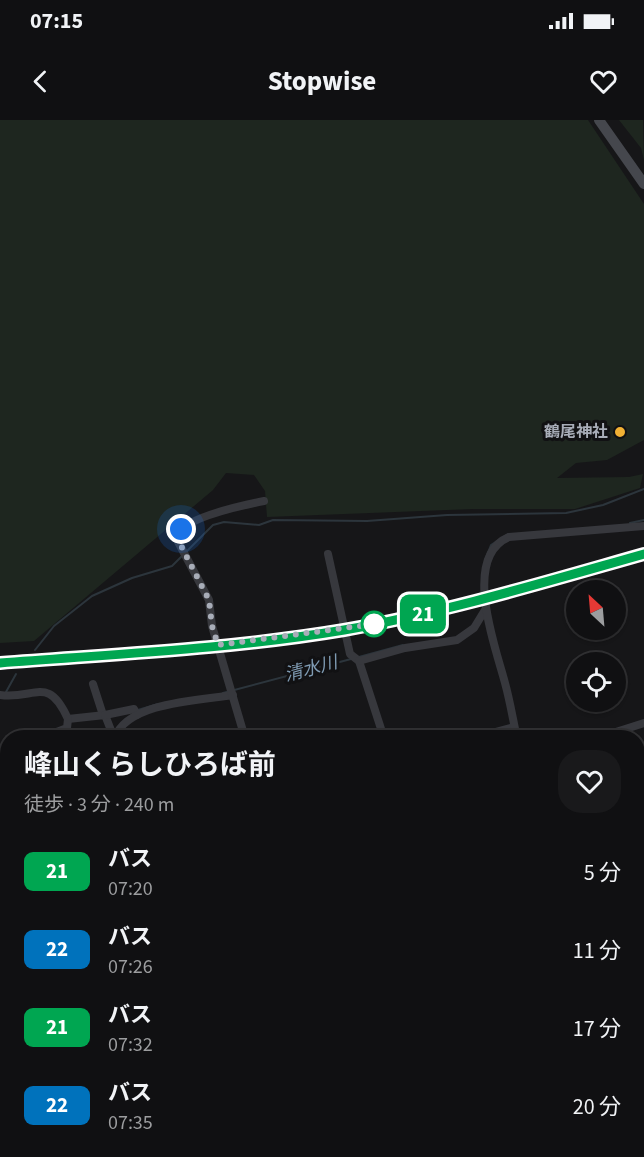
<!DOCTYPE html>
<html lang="ja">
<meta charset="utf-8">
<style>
body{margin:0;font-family:"Source Sans 3","Noto Sans JP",sans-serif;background:#19191b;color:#f1f3f6;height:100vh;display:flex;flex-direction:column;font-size:22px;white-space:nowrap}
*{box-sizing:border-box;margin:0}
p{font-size:20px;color:#9c9d9f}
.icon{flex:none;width:33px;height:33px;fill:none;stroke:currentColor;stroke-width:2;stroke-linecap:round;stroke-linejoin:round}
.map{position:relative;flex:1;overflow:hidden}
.sheet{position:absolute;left:0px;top:610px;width:645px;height:428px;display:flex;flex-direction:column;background:#101012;border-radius:24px 24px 0 0;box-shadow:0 2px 4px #0004,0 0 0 2px #303032}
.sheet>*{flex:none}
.badge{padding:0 12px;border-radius:9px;font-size:21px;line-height:39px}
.needle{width:39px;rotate:334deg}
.buttons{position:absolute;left:566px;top:460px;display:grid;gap:12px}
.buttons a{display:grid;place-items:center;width:60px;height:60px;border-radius:50%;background:#101012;box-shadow:0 2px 4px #0004,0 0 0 2px #303032;font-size:30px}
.you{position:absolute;width:30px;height:30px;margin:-15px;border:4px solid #fff;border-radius:50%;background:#1a73e8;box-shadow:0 0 0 9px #1a73e833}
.map>.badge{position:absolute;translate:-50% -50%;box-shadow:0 0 0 3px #fff}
.round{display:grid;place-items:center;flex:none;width:63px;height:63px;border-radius:24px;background:#19191b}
.headline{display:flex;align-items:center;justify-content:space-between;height:102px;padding:0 24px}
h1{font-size:28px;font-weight:700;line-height:45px}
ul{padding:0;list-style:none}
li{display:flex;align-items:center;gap:18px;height:78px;padding:0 24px}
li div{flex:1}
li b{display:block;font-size:22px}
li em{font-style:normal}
li .badge{min-width:66px;font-weight:700;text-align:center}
.status{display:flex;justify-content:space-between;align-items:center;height:42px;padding:0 30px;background:#101012;direction:ltr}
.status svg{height:16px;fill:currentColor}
header{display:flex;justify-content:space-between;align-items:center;height:78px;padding:0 24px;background:#101012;font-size:27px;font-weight:700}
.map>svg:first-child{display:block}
.green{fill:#1e261f}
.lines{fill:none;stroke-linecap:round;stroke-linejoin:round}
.stream{stroke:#2c353c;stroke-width:2}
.minor{stroke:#37383d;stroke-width:8}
.tertiary{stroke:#37383d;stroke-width:9}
.secondary{stroke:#45474d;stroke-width:10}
.line-casing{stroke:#fff;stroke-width:14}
.line{stroke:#00a651;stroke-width:9}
.walk{stroke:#a8adb8;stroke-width:6;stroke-dasharray:0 10.8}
.poi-dot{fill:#f2b134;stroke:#111113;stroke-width:2}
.stop-dot{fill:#fff;stroke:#00a651;stroke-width:3}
.labels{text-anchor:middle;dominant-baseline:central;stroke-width:6;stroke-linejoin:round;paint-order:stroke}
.poi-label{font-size:16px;font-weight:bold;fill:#a8adb8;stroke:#111113;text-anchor:end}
.water-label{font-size:18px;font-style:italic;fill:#7f9bb3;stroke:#111113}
</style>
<div class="status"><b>07:15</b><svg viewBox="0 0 49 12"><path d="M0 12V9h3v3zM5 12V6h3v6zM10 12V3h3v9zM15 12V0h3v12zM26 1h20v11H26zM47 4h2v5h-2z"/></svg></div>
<header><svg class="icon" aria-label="back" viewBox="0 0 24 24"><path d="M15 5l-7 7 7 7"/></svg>Stopwise<svg class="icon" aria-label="heart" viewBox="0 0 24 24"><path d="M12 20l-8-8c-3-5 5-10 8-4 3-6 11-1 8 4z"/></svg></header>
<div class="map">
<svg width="644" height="1037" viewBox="0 0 644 1037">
<rect width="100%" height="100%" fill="#161618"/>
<g class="green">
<path d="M0 0H588L644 84V320L607 340 576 343 557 358 629 357 643 354 640 368 575 389H473L267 397 265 371 254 355 226 353 213 370 34 521 0 523Z"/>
<path d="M619 0H643L644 40 641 28Z"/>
</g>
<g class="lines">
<g class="stream">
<path d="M630 403 644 400"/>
<path d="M485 440 491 425 508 414"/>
<path d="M35 530 54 506 92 476 132 458 172 446 213 405 224 402 259 405 273 400 367 401 447 395 566 393 603 385 644 369"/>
<path d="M359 537 403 525"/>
<path d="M6 572 16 554"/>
<path d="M223 573 351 539"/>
<path d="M138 590 158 584"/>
</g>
<g class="minor">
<path d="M328 434 350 534 359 541 384 618"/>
<path d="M359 541 405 528 457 520 474 508 485 490"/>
<path d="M93 564 103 595"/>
<path d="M0 575C35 580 48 554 68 599L105 595 114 618"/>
<path d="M105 595 134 589 137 595"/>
<path d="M41 618 67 608 68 599"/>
<path d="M115 618C126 582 202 580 233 575"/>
<path d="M245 618 212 506 209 480 175 416C185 397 244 385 264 381"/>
<path d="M473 618 514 607"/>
<path d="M517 618C513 600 510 581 505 563 496 528 461 437 509 417L644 406"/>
<path d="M597 618 644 603"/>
<path d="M6 732 8 733"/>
<path d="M638 746 644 744"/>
<path d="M0 787H8"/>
<path d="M0 814 8 813"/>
<path d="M0 858 8 856"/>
<path d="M638 886 644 885"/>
<path d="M0 900 8 898"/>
<path d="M638 950 644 949"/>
<path d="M0 981 8 995"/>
<path d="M16 1030 17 1037"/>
<path d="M80 1030 82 1037"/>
<path d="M322 1030 324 1037"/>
<path d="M493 1030 495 1037"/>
</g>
<path class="tertiary" d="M0 543C115 534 231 528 344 510 446 493 545 462 644 434"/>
<path class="secondary" d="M599 0 644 64"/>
</g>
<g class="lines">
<g class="line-casing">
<path id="line" d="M0 543C115 534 231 529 344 510 446 492 545 462 644 434"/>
</g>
<use href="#line" class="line"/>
<path class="walk" d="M181 409 176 416 209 480 212 506 218 525 374 504"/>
</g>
<circle class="poi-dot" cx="620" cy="312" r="6"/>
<circle class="stop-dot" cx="374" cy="504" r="12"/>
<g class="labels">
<g class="poi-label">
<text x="608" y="312">鶴尾神社</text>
</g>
<g class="water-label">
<text transform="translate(311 549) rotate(-15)">清水川</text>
</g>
</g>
</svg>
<div class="buttons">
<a><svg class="needle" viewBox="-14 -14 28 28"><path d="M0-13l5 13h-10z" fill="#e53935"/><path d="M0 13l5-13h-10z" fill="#9c9d9f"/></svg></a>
<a><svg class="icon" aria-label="locate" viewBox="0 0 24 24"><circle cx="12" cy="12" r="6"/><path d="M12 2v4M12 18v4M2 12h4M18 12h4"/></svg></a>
</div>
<div class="you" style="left:181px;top:409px"></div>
<b class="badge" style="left:423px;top:494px;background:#00a651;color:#fff">21</b>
<section class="sheet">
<div class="headline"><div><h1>峰山くらしひろば前</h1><p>徒歩 · 3 分 · 240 m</p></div><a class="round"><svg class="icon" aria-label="heart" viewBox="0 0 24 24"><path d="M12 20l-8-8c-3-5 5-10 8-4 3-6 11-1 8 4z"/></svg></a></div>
<ul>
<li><span class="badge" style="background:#00a651;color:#fff">21</span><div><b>バス</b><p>07:20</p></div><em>5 分</em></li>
<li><span class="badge" style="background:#0072bc;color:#fff">22</span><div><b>バス</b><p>07:26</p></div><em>11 分</em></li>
<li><span class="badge" style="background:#00a651;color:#fff">21</span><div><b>バス</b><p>07:32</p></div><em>17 分</em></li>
<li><span class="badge" style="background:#0072bc;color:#fff">22</span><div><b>バス</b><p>07:35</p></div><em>20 分</em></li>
</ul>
</section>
</div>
